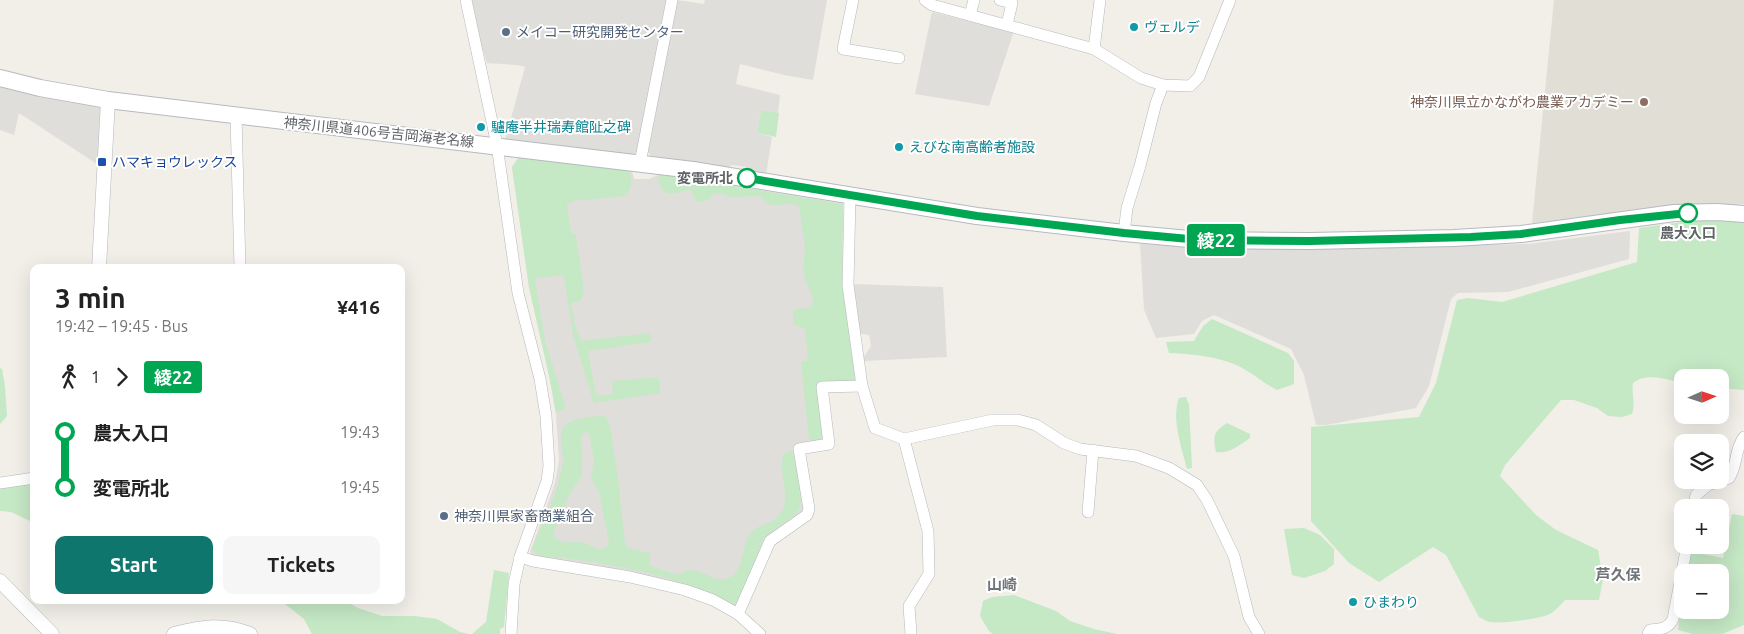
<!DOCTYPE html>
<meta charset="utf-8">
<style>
body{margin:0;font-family:Ubuntu,"Noto Sans JP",sans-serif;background:#f6f6f6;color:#222;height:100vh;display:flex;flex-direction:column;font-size:19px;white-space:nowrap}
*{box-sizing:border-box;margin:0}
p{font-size:16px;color:#767676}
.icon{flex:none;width:28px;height:28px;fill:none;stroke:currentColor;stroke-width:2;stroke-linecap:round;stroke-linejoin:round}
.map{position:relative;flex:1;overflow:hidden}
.sheet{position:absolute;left:30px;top:264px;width:375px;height:340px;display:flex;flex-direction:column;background:#fff;border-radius:10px;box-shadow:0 5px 20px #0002}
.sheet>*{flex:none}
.badge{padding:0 10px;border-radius:4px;font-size:18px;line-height:32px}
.needle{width:32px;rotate:87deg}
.fabs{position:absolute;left:1674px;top:369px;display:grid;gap:10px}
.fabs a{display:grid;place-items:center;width:55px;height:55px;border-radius:10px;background:#fff;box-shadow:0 5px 20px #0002;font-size:25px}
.map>.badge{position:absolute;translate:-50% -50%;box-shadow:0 0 0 2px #fff}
.legs{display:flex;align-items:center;gap:8px;height:55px;padding:0 25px;font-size:16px}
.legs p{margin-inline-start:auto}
.headline{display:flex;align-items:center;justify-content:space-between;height:85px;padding:0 25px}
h1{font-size:28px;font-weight:700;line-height:38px}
.button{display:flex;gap:10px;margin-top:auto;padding:10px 25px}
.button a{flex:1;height:58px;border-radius:10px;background:#0f766e;color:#fff;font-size:20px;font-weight:700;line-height:58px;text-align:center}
.button a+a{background:#f6f6f6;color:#222}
ul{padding:0 25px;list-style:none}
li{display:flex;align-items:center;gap:18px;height:55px;font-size:19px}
li i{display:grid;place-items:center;width:8px;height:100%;margin:0 6px;background:currentColor}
li i::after{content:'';width:12px;height:12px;margin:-6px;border:4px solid;border-radius:50%;background:#fff}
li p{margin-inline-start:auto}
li:first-child i{background:linear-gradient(#0000 50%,currentColor 0)}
li:last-child i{background:linear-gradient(currentColor 50%,#0000 0)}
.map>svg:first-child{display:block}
.industrial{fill:#e0deda}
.education{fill:#e1ded6}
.green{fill:#c5e8c5;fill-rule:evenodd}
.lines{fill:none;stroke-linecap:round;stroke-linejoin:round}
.minor-casing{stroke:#b5b8bc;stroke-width:12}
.tertiary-casing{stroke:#b5b8bc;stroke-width:15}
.secondary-casing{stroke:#b6babf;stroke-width:18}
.minor{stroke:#fff;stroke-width:11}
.tertiary{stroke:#fff;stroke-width:14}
.secondary{stroke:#fff;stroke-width:16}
.line-1-casing{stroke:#fff;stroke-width:11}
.line-1{stroke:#00a651;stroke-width:8}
.culture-dot{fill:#0f9aa8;stroke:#fff;stroke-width:2}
.service-dot{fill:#5c6f8a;stroke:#fff;stroke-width:2}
.education-dot{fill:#8d6e63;stroke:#fff;stroke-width:2}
.transit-dot{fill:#1a4fb4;stroke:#fff;stroke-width:2}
.stop-1-dot{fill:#fff;stroke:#00a651;stroke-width:2.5}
.labels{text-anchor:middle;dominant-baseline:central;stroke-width:4;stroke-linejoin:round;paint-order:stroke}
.culture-label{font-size:14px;fill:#0d838f;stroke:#fff;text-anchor:start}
.service-label{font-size:14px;fill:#4e5e75;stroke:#fff;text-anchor:start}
.education-label{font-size:14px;fill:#785e54;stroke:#fff;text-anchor:end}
.street-label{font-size:14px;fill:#5f6368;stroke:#fff}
.transit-label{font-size:14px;fill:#164399;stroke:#fff;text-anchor:start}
.stop-label{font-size:14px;font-weight:bold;fill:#5f6368;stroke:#fff;text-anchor:end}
.neighbourhood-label{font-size:15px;font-weight:bold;fill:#70757a;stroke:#fff}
</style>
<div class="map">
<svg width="1744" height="634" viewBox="0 0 1744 634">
<rect width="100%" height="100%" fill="#f1efe8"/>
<g class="industrial">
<path d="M471 0H668L637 151 633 155 505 140 525 67 517 65 487 63 477 30Z"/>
<path d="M677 0 704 4 705 0H827L813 80 784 75 740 64 736 84 780 95 778 113 761 110 757 133 772 137 766 175 749 171 747 167 732 165 728 168 652 157 648 152Z"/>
<path d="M932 12 1012 32 1013 34 989 106 915 94Z"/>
<path d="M0 83 102 106 100 166 19 113 14 135 0 130Z"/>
<path d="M519 157 632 171 634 179H649L660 174 843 204 842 285 819 382 826 438 796 444 806 509 767 539 741 604 733 608 714 597 534 558 530 552 555 483 559 460 556 415 550 380 529 287 512 167Z"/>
<path d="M1630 231 1629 259 1508 292 1458 293 1451 299 1429 386 1416 408 1326 425H1316L1304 375 1291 349 1214 315 1202 321 1194 334 1156 338 1144 310 1140 244 1269 248 1529 244Z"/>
<path d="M854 284 943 287 947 357 863 361V358L871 346 869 335 862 334 858 330Z"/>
</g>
<path class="education" d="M1554 0H1744V204L1716 206 1532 223Z"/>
<g class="green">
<path d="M761 110 779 113 776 137 757 133Z"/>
<path d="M519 157 627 170C634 177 632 190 625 196L573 201 567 204 571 232 576 235 584 292 580 301 571 303 575 326 581 341 650 333 651 342 588 351 596 396 613 394 612 381 659 377 660 393 594 403 573 335 564 277 563 275 536 278 535 280 545 341 565 405V409L556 412 550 380 529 287 512 167Z"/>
<path d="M660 174 843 204 842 285 860 378 855 382H819L824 441 813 442 809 439 801 362 808 360 805 329 793 324V309L809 308 813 304 812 294 806 283 803 267 805 248 799 206C784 198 774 215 760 196 751 196 743 197 734 197 723 197 718 187 708 200L697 202 694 198 692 191 689 190C670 193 663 200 658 178Z"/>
<path d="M1726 216 1744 217V390L1720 388V378H1682V383C1666 380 1648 372 1633 383 1631 394 1636 402 1632 414L1622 417 1608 416 1597 408 1574 400H1561L1505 465 1500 476 1536 515 1556 530 1598 550 1603 579 1599 600H1565C1560 605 1555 611 1550 614 1540 619 1501 624 1490 622 1487 622 1483 619 1479 617L1446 555 1433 547 1379 582 1349 563 1311 521V427L1419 417 1436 383 1457 300 1468 298 1502 302 1637 262 1639 228Z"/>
<path d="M1212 319 1288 353 1294 361V384L1277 390C1265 384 1256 376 1244 369 1224 357 1193 354 1169 353L1166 342 1194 341 1203 326Z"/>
<path d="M0 368 2 369 5 386 7 416 0 424Z"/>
<path d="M1186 397 1189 405 1192 468 1187 469C1182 448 1171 419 1179 398Z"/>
<path d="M604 416 607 418 610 426 618 478 625 544 628 548 650 553V566L678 575C698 561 709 582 725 579 744 575 741 547 750 534 757 522 777 528 784 506 788 493 782 481 782 468 781 463 783 458 784 453L791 450 796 459 801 495 800 508 794 516 764 537 739 602 732 605C714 593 702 590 683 583 637 568 588 560 540 556L535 553 532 548C544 520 559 491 563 461 564 451 557 435 564 427 570 418 593 416 604 416ZM586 432 589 434 594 460 591 478 599 492 609 543C607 547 605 549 599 549 594 548 589 544 584 543 574 541 563 545 555 538L554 532 561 514 568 497 582 475 581 437Z"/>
<path d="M1227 423 1250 434V438C1239 445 1230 454 1216 452 1213 436 1213 432 1227 423Z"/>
<path d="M34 477V523L11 512 0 511V485Z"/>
<path d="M1732 514 1744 516V625L1722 634H1693L1678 630 1682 590V610H1720V572H1685L1687 551 1723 558Z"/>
<path d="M1304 528 1320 535 1334 549V564L1325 571 1304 578 1292 575 1284 529Z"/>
<path d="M494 570 509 573 504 627 500 629V634H472L486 622Z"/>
<path d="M1014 595 1056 611 1070 621 1094 629 1117 634H993L989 631 980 616 983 601 992 597Z"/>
<path d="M280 600H343L358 608 382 616H415L437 619 460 632 469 634H312L304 619Z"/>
</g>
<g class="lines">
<g class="minor-casing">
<g id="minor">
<path d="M466 0 497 145 518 293 540 379 546 416 549 466 547 481 520 557 514 584 511 634"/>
<path d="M853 0 843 49 899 58"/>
<path d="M925 0 932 5 1094 49 1141 78 1163 85 1190 86 1199 77 1230 0"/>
<path d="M1000 0 1012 3 1007 25"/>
<path d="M970 15 974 0"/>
<path d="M1094 49 1100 0"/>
<path d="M236 116 240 268"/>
<path d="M640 163 672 0"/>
<path d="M850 196 848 285 862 386 875 428 904 439 993 420H1018L1036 425 1064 443 1080 449 1136 456 1169 468 1197 485 1207 500 1234 556 1249 617 1259 634"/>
<path d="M1124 233 1127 208 1140 166 1156 103 1163 85"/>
<path d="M904 439 928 531 929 574 909 606 911 634"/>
<path d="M0 483 34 478"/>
<path d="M1693 508 1696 495 1708 485 1729 478C1738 465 1734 450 1744 437"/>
<path d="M1088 512 1093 450"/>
<path d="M520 557 533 561 630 577 685 590 713 600 738 614 760 634"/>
<path d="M738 614 770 541 807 515 809 509 799 449 829 444 822 387 862 386"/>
<path d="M1648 634 1650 630C1661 629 1668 629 1673 619L1687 545"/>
</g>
</g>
<g class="tertiary-casing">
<g id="tertiary">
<path d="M99 268 108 100"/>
<path d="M0 581 52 634"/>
<path d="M174 634C202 627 222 623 250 634"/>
</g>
</g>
<g class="secondary-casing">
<path id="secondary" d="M0 78 40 88 108 100 693 170 977 216 1124 233 1200 240 1310 241 1454 238 1521 234 1674 213 1717 212 1744 214"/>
</g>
<use href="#minor" class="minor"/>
<use href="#tertiary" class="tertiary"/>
<use href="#secondary" class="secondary"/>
</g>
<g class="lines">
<g class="line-1-casing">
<path id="line-1" d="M747 178 977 216 1124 233 1200 240 1310 241 1471 237 1521 234 1620 220 1688 213"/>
</g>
<use href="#line-1" class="line-1"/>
</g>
<g class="culture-dot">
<circle cx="1134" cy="27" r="5"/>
<circle cx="481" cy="127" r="5"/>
<circle cx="899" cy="147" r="5"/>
<circle cx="1353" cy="602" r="5"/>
</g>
<g class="service-dot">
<circle cx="506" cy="32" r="5"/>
<circle cx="444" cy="516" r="5"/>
</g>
<circle class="education-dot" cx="1644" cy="102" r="5"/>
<rect class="transit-dot" x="97" y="157" width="10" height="10" rx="2.5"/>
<g class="stop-1-dot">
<circle cx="747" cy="178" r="9"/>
<circle cx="1688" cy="213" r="9"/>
</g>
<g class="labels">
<g class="culture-label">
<text x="1144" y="27">ヴェルデ</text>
<text x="491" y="127">驢庵半井瑞寿館阯之碑</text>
<text x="909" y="147">えびな南高齢者施設</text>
<text x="1363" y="602">ひまわり</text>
</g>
<g class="service-label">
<text x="516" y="32">メイコー研究開発センター</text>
<text x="454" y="516">神奈川県家畜商業組合</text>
</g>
<g class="education-label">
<text x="1634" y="102">神奈川県立かながわ農業アカデミー</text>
</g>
<g class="street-label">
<text transform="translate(379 132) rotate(6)">神奈川県道406号吉岡海老名線</text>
</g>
<g class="transit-label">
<text x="112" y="162">ハマキョウレックス</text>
</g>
<g class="stop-label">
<text x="733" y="178">変電所北</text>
<text x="1688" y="233" text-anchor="middle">農大入口</text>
</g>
<g class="neighbourhood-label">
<text x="1618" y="574">芦久保</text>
<text x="1002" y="584">山崎</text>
</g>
</g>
</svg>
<div class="fabs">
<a><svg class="needle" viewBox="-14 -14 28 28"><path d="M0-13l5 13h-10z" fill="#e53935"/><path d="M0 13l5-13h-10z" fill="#767676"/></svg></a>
<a><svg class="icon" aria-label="layers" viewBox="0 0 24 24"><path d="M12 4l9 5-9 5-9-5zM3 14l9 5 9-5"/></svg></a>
<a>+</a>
<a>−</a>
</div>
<b class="badge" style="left:1216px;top:240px;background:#00a651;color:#fff">綾22</b>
<section class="sheet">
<div class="headline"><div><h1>3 min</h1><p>19:42 – 19:45 · Bus</p></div><b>¥416</b></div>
<div class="legs"><svg class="icon" aria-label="walk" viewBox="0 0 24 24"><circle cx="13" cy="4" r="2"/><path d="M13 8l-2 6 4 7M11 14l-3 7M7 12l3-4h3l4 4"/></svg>1<svg class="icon" aria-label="forward" viewBox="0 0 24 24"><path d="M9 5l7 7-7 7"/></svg><b class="badge" style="background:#00a651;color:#fff">綾22</b></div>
<ul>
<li><i style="color:#00a651"></i><b>農大入口</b><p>19:43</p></li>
<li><i style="color:#00a651"></i><b>変電所北</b><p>19:45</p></li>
</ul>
<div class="button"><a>Start</a><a>Tickets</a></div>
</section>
</div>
